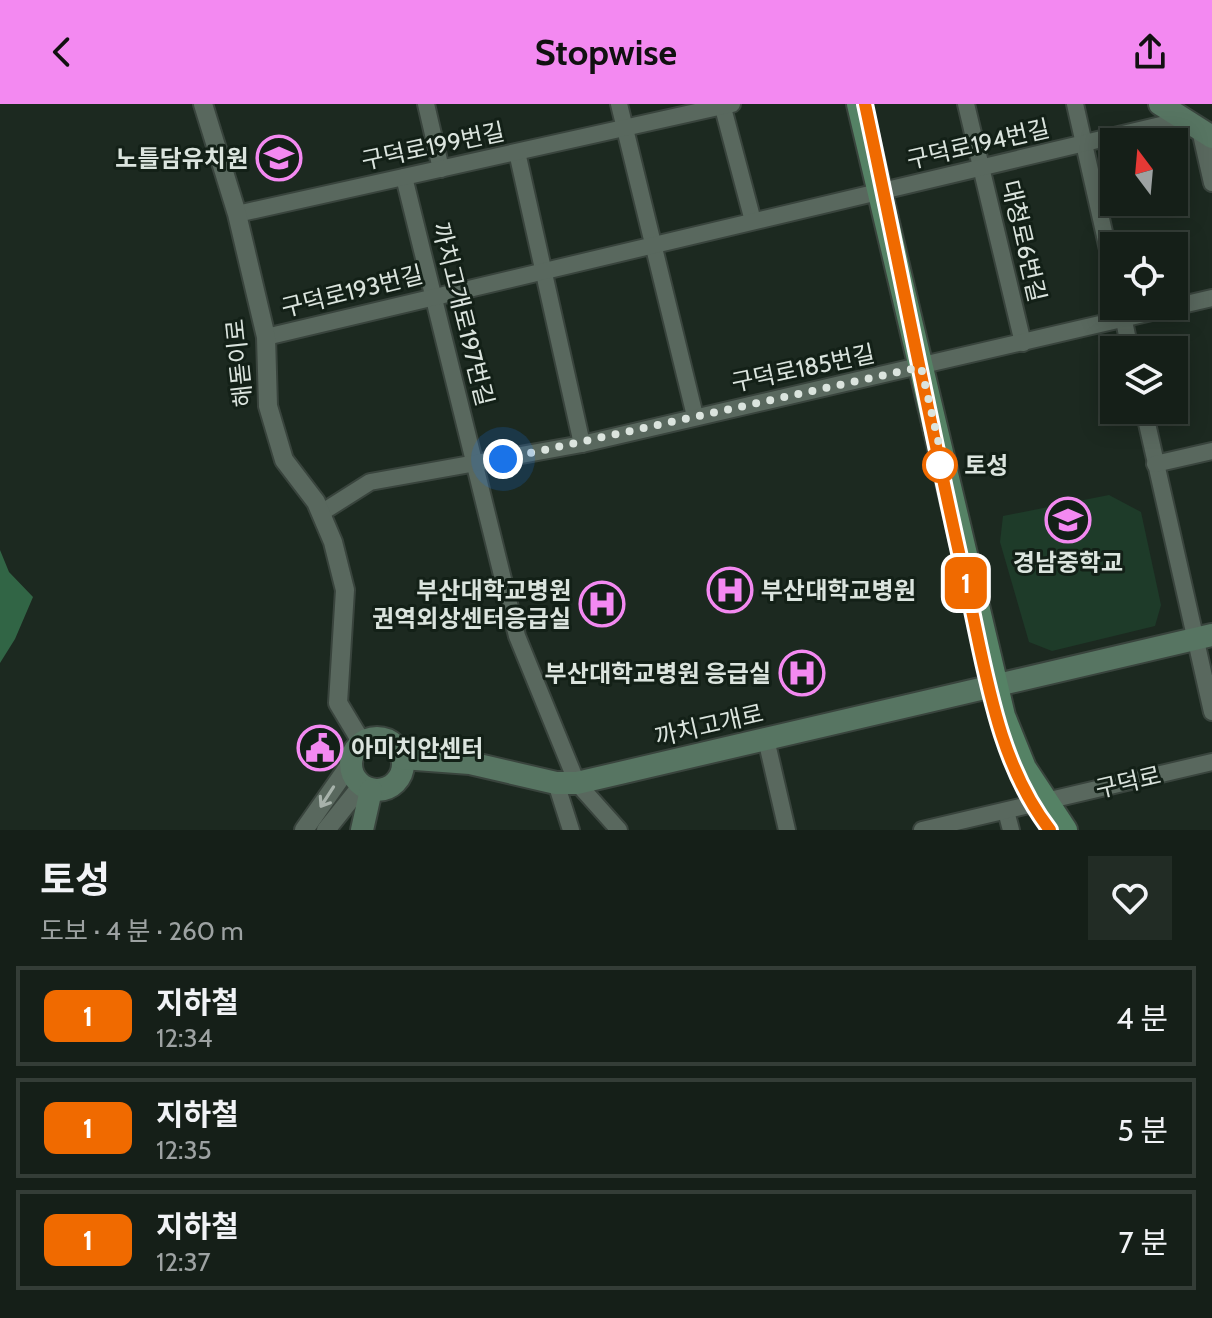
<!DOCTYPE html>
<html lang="ko">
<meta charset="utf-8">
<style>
body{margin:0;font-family:Cabin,"Noto Sans KR",sans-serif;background:#222c25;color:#f1f3f6;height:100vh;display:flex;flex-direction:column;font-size:30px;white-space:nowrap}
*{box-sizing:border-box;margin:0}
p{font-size:26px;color:#9da2a2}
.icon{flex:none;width:44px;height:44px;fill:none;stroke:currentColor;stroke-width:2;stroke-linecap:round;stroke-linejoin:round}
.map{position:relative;height:726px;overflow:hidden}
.details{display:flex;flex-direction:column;background:#151f18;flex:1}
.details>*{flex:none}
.badge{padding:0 16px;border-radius:12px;font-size:28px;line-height:52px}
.needle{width:52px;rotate:344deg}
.tools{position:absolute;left:1100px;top:24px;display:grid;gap:16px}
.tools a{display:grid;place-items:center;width:88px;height:88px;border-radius:0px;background:#151f18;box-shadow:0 4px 20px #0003,0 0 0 2px #343d37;font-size:40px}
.you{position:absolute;width:40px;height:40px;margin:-20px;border:6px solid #fff;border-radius:50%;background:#1a73e8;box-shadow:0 0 0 12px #1a73e833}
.map>.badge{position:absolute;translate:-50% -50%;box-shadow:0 0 0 4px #fff}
.round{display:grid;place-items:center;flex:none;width:84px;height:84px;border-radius:0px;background:#222c25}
.overview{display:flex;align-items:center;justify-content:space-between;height:136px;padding:0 40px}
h1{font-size:38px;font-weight:700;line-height:60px}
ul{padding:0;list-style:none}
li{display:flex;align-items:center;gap:24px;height:100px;margin:0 16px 12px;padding:0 24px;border:4px solid #343d37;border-radius:0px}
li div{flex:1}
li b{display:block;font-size:30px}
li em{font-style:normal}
li .badge{min-width:88px;font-weight:700;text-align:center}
header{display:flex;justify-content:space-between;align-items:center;height:104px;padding:0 40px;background:#f389f1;color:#111;font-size:36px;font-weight:700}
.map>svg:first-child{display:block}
.green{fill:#1e3b29}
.forest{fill:#316545}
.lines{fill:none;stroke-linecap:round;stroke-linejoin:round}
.minor-casing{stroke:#39443d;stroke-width:20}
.tertiary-casing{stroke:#39443d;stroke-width:22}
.secondary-casing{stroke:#39443d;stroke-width:26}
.primary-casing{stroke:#39443d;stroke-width:28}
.minor{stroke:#59685e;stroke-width:16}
.tertiary{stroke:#59685e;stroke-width:18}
.secondary{stroke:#577562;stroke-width:22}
.primary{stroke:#558265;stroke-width:24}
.oneway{stroke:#a7b2ab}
.line-casing{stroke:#fff;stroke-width:18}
.line{stroke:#f06a00;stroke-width:12}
.walk{stroke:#dbe4de;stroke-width:8;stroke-dasharray:0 14.4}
.stop-dot{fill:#fff;stroke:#f06a00;stroke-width:4}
.labels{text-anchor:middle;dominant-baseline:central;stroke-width:6;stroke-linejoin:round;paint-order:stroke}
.street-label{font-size:24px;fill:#dbe4de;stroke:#132017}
.poi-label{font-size:24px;font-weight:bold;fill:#dbe4de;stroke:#132017;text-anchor:end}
.stop-label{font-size:24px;font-weight:bold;fill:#dbe4de;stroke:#132017;text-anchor:start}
</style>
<header><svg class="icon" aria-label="back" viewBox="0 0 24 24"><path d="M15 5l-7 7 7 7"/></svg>Stopwise<svg class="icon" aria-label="share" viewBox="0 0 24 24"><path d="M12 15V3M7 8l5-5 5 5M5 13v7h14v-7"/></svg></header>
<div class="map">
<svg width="1212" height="726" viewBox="0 0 1212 726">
<rect width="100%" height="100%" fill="#1c2920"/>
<path class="green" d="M1109 391 1141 408 1161 501 1155 522 1052 547 1029 538 1000 438 1003 412Z"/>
<path class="forest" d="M0 446 9 468 33 493 15 535 0 559Z"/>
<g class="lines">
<g class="minor-casing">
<g id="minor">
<path d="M426 0 441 65"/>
<path d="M619 0 695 312"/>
<path d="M722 0 753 117"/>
<path d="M966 0 1023 239"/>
<path d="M1075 0 1114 172"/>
<path d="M1200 26 1212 79"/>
<path d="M517 48 582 340"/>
<path d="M404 73 517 532 577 679 619 726"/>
<path d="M237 110 732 0"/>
<path d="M1121 202 1130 246"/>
<path d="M266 233 1182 16"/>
<path d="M1144 306 1212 608"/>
<path d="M1155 360 1212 347"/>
<path d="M321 409 370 378 582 340 1212 194"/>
<path d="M766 635 787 726"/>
<path d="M556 679 571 726"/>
<path d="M1006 707 1011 726"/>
<path d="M922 726 1212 658"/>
</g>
</g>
<g class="tertiary-casing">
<g id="tertiary">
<path d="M203 0 237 110 266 233 268 302 284 356 316 398 333 438 345 486 338 599 362 639"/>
<path d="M304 726 351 659"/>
<path d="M326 726 362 681"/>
</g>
</g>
<g class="secondary-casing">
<g id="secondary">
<path d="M1160 0 1212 33"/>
<circle cx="377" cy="660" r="26"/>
<path d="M402 654 470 659 556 679H577L1212 531"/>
<path d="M362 726 371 686"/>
</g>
</g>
<g class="primary-casing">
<path id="primary" d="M859 0 1003 612 1024 664 1065 726"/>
</g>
<use href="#minor" class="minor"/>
<use href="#tertiary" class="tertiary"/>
<use href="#secondary" class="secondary"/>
<use href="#primary" class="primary"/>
</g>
<defs><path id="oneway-shaft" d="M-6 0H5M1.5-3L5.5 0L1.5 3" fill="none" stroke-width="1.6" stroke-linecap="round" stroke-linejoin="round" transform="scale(2)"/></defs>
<use class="oneway" href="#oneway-shaft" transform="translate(327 693) rotate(123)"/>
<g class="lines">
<g class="line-casing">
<path id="line" d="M865 0C899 158 929 318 965 475 985 560 995 655 1050 726"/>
</g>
<use href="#line" class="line"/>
<path class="walk" d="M503 355 921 263 941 349 940 361"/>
</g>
<defs>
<g id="school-ring" transform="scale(2.3)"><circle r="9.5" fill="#132017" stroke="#f389f1" stroke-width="1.5"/><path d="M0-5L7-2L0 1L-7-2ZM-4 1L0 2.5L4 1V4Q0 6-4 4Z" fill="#f389f1"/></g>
<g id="hospital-ring" transform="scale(2.3)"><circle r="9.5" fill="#132017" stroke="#f389f1" stroke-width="1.5"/><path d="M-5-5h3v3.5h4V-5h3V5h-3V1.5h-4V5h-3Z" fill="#f389f1"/></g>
<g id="civic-ring" transform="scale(2.3)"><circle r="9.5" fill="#132017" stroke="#f389f1" stroke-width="1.5"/><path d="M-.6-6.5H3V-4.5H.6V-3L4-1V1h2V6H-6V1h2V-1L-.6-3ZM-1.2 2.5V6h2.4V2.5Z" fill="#f389f1"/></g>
</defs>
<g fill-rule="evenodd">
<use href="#school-ring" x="279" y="54"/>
<use href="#school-ring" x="1068" y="416"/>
<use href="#hospital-ring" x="730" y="486"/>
<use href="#hospital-ring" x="602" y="500"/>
<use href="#hospital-ring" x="802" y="569"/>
<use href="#civic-ring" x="320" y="644"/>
</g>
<circle class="stop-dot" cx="940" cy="361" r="16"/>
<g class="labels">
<g class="street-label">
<text transform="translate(978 40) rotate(-13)">구덕로194번길</text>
<text transform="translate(433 42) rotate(-12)">구덕로199번길</text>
<text transform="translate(1024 137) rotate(77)">대청로6번길</text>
<text transform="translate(352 187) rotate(-14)">구덕로193번길</text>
<text transform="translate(463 210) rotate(76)">까치고개로197번길</text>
<text transform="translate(239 259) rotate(-96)">해돋이로</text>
<text transform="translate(803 264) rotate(-12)">구덕로185번길</text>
<text transform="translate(709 621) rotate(-13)">까치고개로</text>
<text transform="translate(1128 678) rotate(-13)">구덕로</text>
</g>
<g class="poi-label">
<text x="248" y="54">노틀담유치원</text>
<text x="1068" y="458" text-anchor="middle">경남중학교</text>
<text x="571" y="486">부산대학교병원<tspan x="571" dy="28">권역외상센터응급실</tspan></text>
<text x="761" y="486" text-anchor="start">부산대학교병원</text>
<text x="771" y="569">부산대학교병원 응급실</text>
<text x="351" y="644" text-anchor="start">아미치안센터</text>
</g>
<g class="stop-label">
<text x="964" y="361">토성</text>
</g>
</g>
</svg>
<div class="tools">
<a><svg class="needle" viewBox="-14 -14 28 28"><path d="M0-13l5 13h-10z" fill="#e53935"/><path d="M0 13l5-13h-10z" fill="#9da2a2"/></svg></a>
<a><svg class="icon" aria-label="locate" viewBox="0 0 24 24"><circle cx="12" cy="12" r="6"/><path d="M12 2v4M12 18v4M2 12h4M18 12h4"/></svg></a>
<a><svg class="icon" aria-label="layers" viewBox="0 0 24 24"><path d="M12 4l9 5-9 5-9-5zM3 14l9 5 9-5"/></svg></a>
</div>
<div class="you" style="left:503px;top:355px"></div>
<b class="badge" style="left:966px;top:479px;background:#f06a00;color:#fff">1</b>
</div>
<section class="details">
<div class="overview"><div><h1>토성</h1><p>도보 · 4 분 · 260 m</p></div><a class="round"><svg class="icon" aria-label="heart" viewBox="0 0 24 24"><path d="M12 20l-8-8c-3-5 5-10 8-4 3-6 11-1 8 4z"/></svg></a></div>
<ul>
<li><span class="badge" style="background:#f06a00;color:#fff">1</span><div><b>지하철</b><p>12:34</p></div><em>4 분</em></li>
<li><span class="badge" style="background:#f06a00;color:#fff">1</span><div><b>지하철</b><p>12:35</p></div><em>5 분</em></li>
<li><span class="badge" style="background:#f06a00;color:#fff">1</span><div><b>지하철</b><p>12:37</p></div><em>7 분</em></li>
</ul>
</section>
